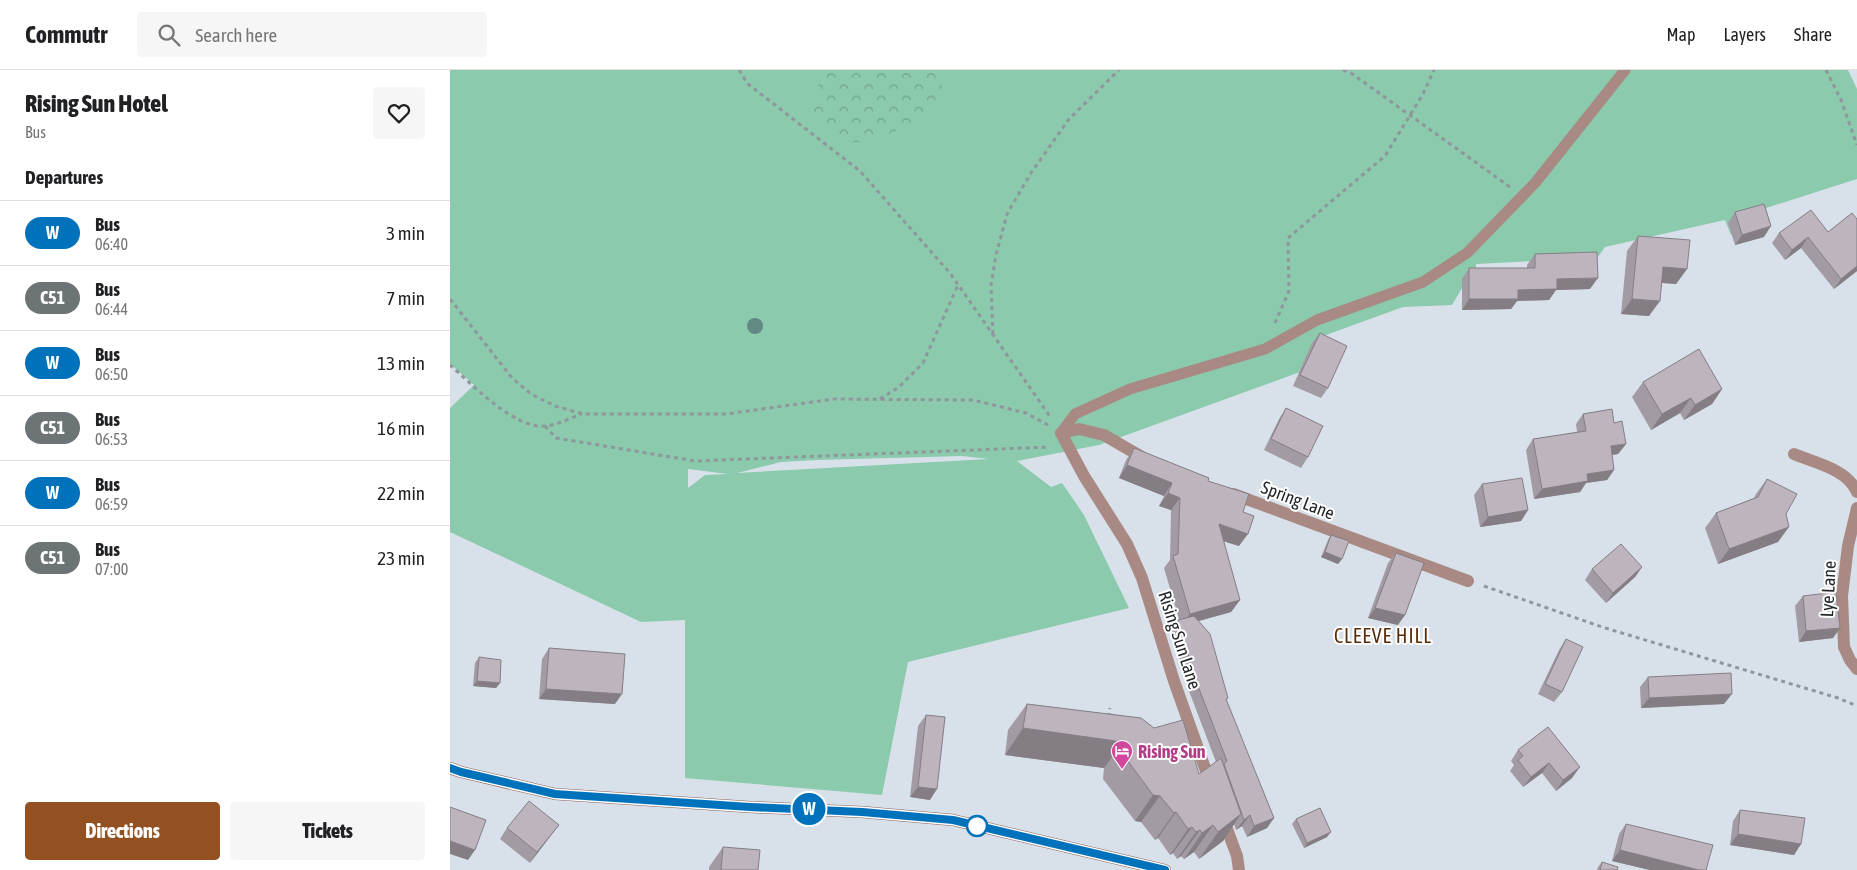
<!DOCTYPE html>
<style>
body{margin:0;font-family:"Asap Condensed",sans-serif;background:#f6f6f6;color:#202124;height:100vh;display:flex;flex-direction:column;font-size:19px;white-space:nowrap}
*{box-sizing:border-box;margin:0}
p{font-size:16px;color:#757577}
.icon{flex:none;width:28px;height:28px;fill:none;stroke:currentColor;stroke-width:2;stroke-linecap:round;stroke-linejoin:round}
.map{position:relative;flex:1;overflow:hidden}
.side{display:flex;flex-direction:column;background:#fff;width:450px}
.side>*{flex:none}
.badge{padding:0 10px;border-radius:16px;font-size:18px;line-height:32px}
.map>.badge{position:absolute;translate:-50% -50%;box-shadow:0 0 0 2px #fff}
h2{padding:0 25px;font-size:19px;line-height:45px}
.round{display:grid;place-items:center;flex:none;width:52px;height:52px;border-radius:5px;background:#f6f6f6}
.headline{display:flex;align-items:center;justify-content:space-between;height:85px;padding:0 25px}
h1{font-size:24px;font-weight:800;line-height:38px}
.button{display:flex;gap:10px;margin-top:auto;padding:10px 25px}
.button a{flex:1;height:58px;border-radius:5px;background:#935021;color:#fff;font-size:20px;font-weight:800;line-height:58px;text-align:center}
.button a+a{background:#f6f6f6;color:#202124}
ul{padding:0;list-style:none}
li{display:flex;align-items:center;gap:15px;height:65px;padding:0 25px;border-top:1px solid #e0e0e0}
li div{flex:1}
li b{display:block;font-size:19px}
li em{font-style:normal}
li .badge{min-width:55px;font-weight:700;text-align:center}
header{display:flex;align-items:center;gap:30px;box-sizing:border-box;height:70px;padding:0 25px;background:#fff;border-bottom:1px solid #e0e0e0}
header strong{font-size:24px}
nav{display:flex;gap:28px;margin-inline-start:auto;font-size:18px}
.search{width:350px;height:45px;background:#f6f6f6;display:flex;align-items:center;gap:12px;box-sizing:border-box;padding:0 18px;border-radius:5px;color:#757577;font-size:19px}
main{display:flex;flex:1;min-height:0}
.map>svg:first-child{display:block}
.green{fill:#8bcaac;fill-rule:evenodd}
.forest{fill:url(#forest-crowns)}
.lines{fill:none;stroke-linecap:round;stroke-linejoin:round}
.path{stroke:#8f969c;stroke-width:3;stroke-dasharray:4 4;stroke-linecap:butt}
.service{stroke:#a98984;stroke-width:11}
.minor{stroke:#a98984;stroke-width:12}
.secondary{stroke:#8b5f59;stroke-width:12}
.tree{fill:#628982}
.wall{fill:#a39ba3}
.shaded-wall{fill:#847e84}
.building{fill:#bdb4bd;stroke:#847e84}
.line-casing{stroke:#fff;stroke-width:11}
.line{stroke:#0072bc;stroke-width:8}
.stop-dot{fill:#fff;stroke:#0072bc;stroke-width:2.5}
.labels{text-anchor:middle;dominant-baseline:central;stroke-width:4;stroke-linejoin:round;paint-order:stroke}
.street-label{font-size:18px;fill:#24272a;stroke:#fff}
.hotel-label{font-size:18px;font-weight:bold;fill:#b23c85;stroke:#fff;text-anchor:start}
.quarter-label{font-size:20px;letter-spacing:1px;fill:#592c0a;stroke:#fff}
</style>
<header>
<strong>Commutr</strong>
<div class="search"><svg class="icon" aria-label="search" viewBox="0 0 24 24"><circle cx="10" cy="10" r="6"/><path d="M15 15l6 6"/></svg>Search here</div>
<nav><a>Map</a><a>Layers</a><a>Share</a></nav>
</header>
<main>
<section class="side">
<div class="headline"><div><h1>Rising Sun Hotel</h1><p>Bus</p></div><a class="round"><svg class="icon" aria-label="heart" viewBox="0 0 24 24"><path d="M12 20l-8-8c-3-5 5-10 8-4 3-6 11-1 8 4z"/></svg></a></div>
<h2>Departures</h2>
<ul>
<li><span class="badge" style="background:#0072bc;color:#fff">W</span><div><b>Bus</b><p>06:40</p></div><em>3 min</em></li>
<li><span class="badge" style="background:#6c7476;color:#fff">C51</span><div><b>Bus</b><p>06:44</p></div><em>7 min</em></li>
<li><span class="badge" style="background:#0072bc;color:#fff">W</span><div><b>Bus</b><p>06:50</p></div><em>13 min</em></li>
<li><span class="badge" style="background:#6c7476;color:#fff">C51</span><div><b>Bus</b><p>06:53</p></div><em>16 min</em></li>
<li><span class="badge" style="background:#0072bc;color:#fff">W</span><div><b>Bus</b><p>06:59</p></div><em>22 min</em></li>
<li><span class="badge" style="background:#6c7476;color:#fff">C51</span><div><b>Bus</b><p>07:00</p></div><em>23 min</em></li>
</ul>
<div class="button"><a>Directions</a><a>Tickets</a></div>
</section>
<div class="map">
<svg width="1407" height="800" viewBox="0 0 1407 800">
<defs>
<pattern id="forest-crowns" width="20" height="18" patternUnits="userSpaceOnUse" patternTransform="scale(1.25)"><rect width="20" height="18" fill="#8bcaac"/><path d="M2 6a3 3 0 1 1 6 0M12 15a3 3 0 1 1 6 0" fill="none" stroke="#71a48c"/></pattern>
</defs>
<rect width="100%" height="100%" fill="#d8e1ea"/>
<path class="green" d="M0 0H1398L1407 19V109L1316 138 1320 153 1281 165 1275 150 1155 177 1145 191 1144 188 1026 194V205L1019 206 1002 235 953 237 865 269 850 302 649 375 567 391 601 417 612 413 634 445 679 538 458 592 432 725 235 708V550L191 552 0 462V338L24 315 0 294ZM512 386 539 389 287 403 331 392 367 390ZM238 399 278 404 255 405 238 418Z"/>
<path class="forest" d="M376 0H495L490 26 465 50 428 71 396 73 369 51 359 34Z"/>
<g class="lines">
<g class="path">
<path d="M289 0 298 14 410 101 500 203 601 348"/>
<path d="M893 0 901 3 1060 117"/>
<path d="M1376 0 1391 30 1407 75"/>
<path d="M0 229 62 308 81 324 105 336 133 344H276L384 329 523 330 576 343 598 355"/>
<path d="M825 253 839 221 838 168 935 86 973 24 984 0"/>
<path d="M543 264 541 215 546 185 557 144 581 103 619 49 669 0"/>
<path d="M0 295C22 314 64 359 95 356 107 355 120 348 132 344"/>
<path d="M430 329 449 317 473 293 508 215"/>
<path d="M95 356 106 368 245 391 599 377"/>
<path d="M1034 516 1152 557 1388 628 1407 636"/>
<path d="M659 647 660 638"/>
</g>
<path class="service" d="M611 363 625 344 680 319 815 279 867 250 973 212 1017 183 1085 113 1175 0"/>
<g class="minor">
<path d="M1344 384C1365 393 1397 399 1407 422"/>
<path d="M697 390 654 365 629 359 611 363 634 406 677 474 692 508 724 611 761 715"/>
<path d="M783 424 1018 511"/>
<path d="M1407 438 1398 476 1392 526 1394 577 1400 590 1407 599"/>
<path d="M773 748 787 786 789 800"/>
</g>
<path class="secondary" d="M0 698 11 702 105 724 300 737 412 742 503 750 715 800"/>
</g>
<circle class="tree" cx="305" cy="256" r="8"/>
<g class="wall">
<path d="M1285 142 1314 167 1285 175 1278 153Z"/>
<path d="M1407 149V201L1384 219 1351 178 1335 190 1322 173 1329 163 1378 162Z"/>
<path d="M1188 166 1237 199 1226 214 1211 213 1199 246 1171 244 1177 181Z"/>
<path d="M1085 184 1140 219 1106 220 1099 230 1067 231 1061 239 1012 240V209L1019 198H1077V195Z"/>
<path d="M870 263 878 318 871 328 843 316 862 273Z"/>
<path d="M1193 312 1272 319 1262 334 1234 350 1230 343 1201 360 1182 327Z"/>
<path d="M836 338 858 387 851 398 814 380 829 349Z"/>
<path d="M1133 344 1164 353 1176 374 1168 384 1162 385 1164 400 1157 410 1136 413 1130 422 1084 429 1076 380 1083 369 1127 362 1126 354Z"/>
<path d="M684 378 758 411 793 442 789 476 773 471 790 530 781 542 748 551 778 628 776 631 824 748 817 758 797 767 792 756 786 760 784 754 773 771 749 789 744 782 734 789 731 786 727 789 723 783 720 785 708 768 705 770 691 752 685 751 653 709 654 698 555 685 558 660 577 634 691 648 749 704 766 692 739 621 721 560 729 549 714 498 720 490 721 440 709 436 714 426 669 408 676 390Z"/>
<path d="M1317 409 1328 472 1268 494 1255 458 1266 443 1304 428 1306 424Z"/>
<path d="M1032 414 1078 440 1071 451 1030 457 1024 425Z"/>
<path d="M881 465 892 489 888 494 871 487 878 470Z"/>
<path d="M946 483 948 555 918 548 938 493Z"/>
<path d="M1192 497 1185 507 1156 533 1135 510 1142 499Z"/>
<path d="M1353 526 1390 558 1383 568 1349 572 1345 536Z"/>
<path d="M1116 569 1112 622 1104 632 1088 624 1109 580Z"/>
<path d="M99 578 165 634 89 629 92 589Z"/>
<path d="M29 587 50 613 46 618 23 616 25 593Z"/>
<path d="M1198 607 1274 634 1191 638 1190 617Z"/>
<path d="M476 645 480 730 460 727 468 656Z"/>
<path d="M1098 657 1122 708 1106 721 1092 703 1073 717 1060 701 1064 695 1061 691 1068 680Z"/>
<path d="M1290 740 1351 774 1344 785 1280 775 1283 751Z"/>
<path d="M846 749 877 767 854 778 842 754Z"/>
<path d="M1176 754 1256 800H1200L1162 791 1169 764Z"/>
<path d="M109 755 80 793 50 769 57 758Z"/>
<path d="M273 777 308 800H259V797Z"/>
<path d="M1152 792 1167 800H1147L1148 797Z"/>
</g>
<g class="shaded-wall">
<path d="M1321 156 1314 167 1285 175 1292 165Z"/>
<path d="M1358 167 1351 178 1335 190 1342 180Z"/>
<path d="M1407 196V201L1384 219 1391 209Z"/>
<path d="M1213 197 1237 199 1226 214 1202 212Z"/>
<path d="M1148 208 1140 219 1106 220 1099 230 1067 231 1061 239 1012 240 1019 229 1068 220 1107 209Z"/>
<path d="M1182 229 1210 231 1199 246 1171 244Z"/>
<path d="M1272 319 1262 334 1234 350 1245 335Z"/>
<path d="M1241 328 1230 343 1201 360 1212 344Z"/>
<path d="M1176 374 1168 384 1153 386 1161 376Z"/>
<path d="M677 395 722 413 714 426 669 408Z"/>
<path d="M1164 400 1157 410 1136 413 1130 422 1084 429 1092 419 1137 404Z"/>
<path d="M718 423 730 428 721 440 709 436Z"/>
<path d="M1078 440 1071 451 1030 457 1038 447Z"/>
<path d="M769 454 798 464 789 476 760 467Z"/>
<path d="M1339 457 1328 472 1268 494 1279 479Z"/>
<path d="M875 482 892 489 888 494 871 487Z"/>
<path d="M1192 497 1185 507 1156 533 1163 523Z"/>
<path d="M790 530 781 542 731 556 740 544Z"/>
<path d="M925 538 955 545 948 555 918 548Z"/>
<path d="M1390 558 1383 568 1349 572 1356 561Z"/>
<path d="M27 611 50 613 46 618 23 616Z"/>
<path d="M96 619 172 624 165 634 89 629Z"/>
<path d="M1282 624 1274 634 1191 638 1199 628Z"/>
<path d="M573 658 673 672 654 698 555 685Z"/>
<path d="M1099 693 1092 703 1073 717 1081 707Z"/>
<path d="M1130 697 1122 708 1106 721 1113 710Z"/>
<path d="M468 717 487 719 480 730 460 727Z"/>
<path d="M703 725 710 726 691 752 685 751Z"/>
<path d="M726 742 708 768 705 770 724 743Z"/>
<path d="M791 744 773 771 749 789 768 762Z"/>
<path d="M800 745 792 756 786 760 794 750Z"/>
<path d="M824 748 817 758 797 767 804 756Z"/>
<path d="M109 755 101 765 80 793 87 782Z"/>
<path d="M763 755 744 782 734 789 752 763Z"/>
<path d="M742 757 723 783 720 785 738 759Z"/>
<path d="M750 760 731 786 727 789 746 762Z"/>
<path d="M881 762 877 767 854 778 857 773Z"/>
<path d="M1288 764 1351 774 1344 785 1280 775Z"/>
<path d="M0 771 25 780 18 790 0 784Z"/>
<path d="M1170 780 1249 800H1200L1162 791Z"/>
</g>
<g class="building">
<path d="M1314 134 1321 156 1292 165 1285 142Z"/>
<path d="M1361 140 1378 162 1402 143 1407 149V196L1391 209 1358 167 1342 180 1329 163Z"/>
<path d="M1188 166 1240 170 1237 199 1213 197 1210 231 1182 229Z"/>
<path d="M1147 182 1148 208 1107 209V219L1068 220V229H1019V198H1085V184Z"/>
<path d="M870 263 897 276 878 318 850 305Z"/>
<path d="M1249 279 1272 319 1245 335 1241 328 1212 344 1193 312Z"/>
<path d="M836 338 873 356 858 387 821 369Z"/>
<path d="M1162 339 1164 353 1172 351 1176 374 1161 376 1164 400 1137 404 1138 411 1092 419 1083 369 1136 361 1133 344Z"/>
<path d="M684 378 759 408 758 411 799 424 793 442 804 446 798 464 769 454 790 530 740 544 723 486 728 484 730 428 718 423 722 413 677 395Z"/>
<path d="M1072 408 1078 440 1038 447 1032 414Z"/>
<path d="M1317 409 1347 424 1336 444 1339 457 1279 479 1266 443 1308 427Z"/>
<path d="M881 465 899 471 892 489 875 482Z"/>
<path d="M1171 474 1192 497 1163 523 1142 499Z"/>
<path d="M946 483 974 493 955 545 925 538Z"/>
<path d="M1386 522 1390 558 1356 561 1353 526Z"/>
<path d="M744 546 760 564 778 628 776 629 824 748 804 756 800 745 794 750 774 694 777 691 746 611 728 550Z"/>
<path d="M1116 569 1133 577 1112 622 1095 614Z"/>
<path d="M99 578 175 584 172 624 96 619Z"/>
<path d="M29 587 51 590 50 613 27 611Z"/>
<path d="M1281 603 1282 624 1199 628 1198 607Z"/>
<path d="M577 634 691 648 704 658 733 650 749 704 771 688 791 744 768 762 763 755 752 763 750 760 746 762 742 757 738 759 726 742 724 743 710 726 703 725 672 683 673 672 573 658Z"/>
<path d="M476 645 495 647 487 719 468 717Z"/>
<path d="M1098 657 1130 697 1113 710 1099 693 1081 707 1068 690 1073 686 1068 680Z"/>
<path d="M79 731 109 755 87 782 57 758Z"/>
<path d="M0 737 36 750 25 780 0 771Z"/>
<path d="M870 738 881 762 857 773 846 749Z"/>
<path d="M1290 740 1355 748 1351 774 1288 764Z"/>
<path d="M1176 754 1263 775 1256 800H1249L1170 780Z"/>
<path d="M273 777 310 780 308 800H271Z"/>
<path d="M1152 792 1168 797 1167 800H1150Z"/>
</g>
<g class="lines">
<g class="line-casing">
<path id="line" d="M0 698 11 702 105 724 300 737 412 742 503 750 715 800"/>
</g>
<use href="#line" class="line"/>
</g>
<defs>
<g id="hotel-pin" transform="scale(1.125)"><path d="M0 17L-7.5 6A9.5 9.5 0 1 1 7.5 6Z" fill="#d1479c" stroke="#fff"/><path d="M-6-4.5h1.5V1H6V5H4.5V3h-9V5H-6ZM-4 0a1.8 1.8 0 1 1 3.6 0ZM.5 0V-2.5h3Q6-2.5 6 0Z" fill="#fff"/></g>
</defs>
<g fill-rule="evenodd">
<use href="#hotel-pin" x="672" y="681"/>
</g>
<circle class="stop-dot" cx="527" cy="756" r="10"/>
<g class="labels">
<g class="street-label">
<text transform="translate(848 430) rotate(21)">Spring Lane</text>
<text transform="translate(1378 519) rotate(-87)">Lye Lane</text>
<text transform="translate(730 570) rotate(72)">Rising Sun Lane</text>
</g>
<g class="hotel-label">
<text x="688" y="681">Rising Sun</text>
</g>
<g class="quarter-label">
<text x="933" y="565">CLEEVE HILL</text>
</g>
</g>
</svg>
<b class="badge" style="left:359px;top:739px;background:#0072bc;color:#fff">W</b>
</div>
</main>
